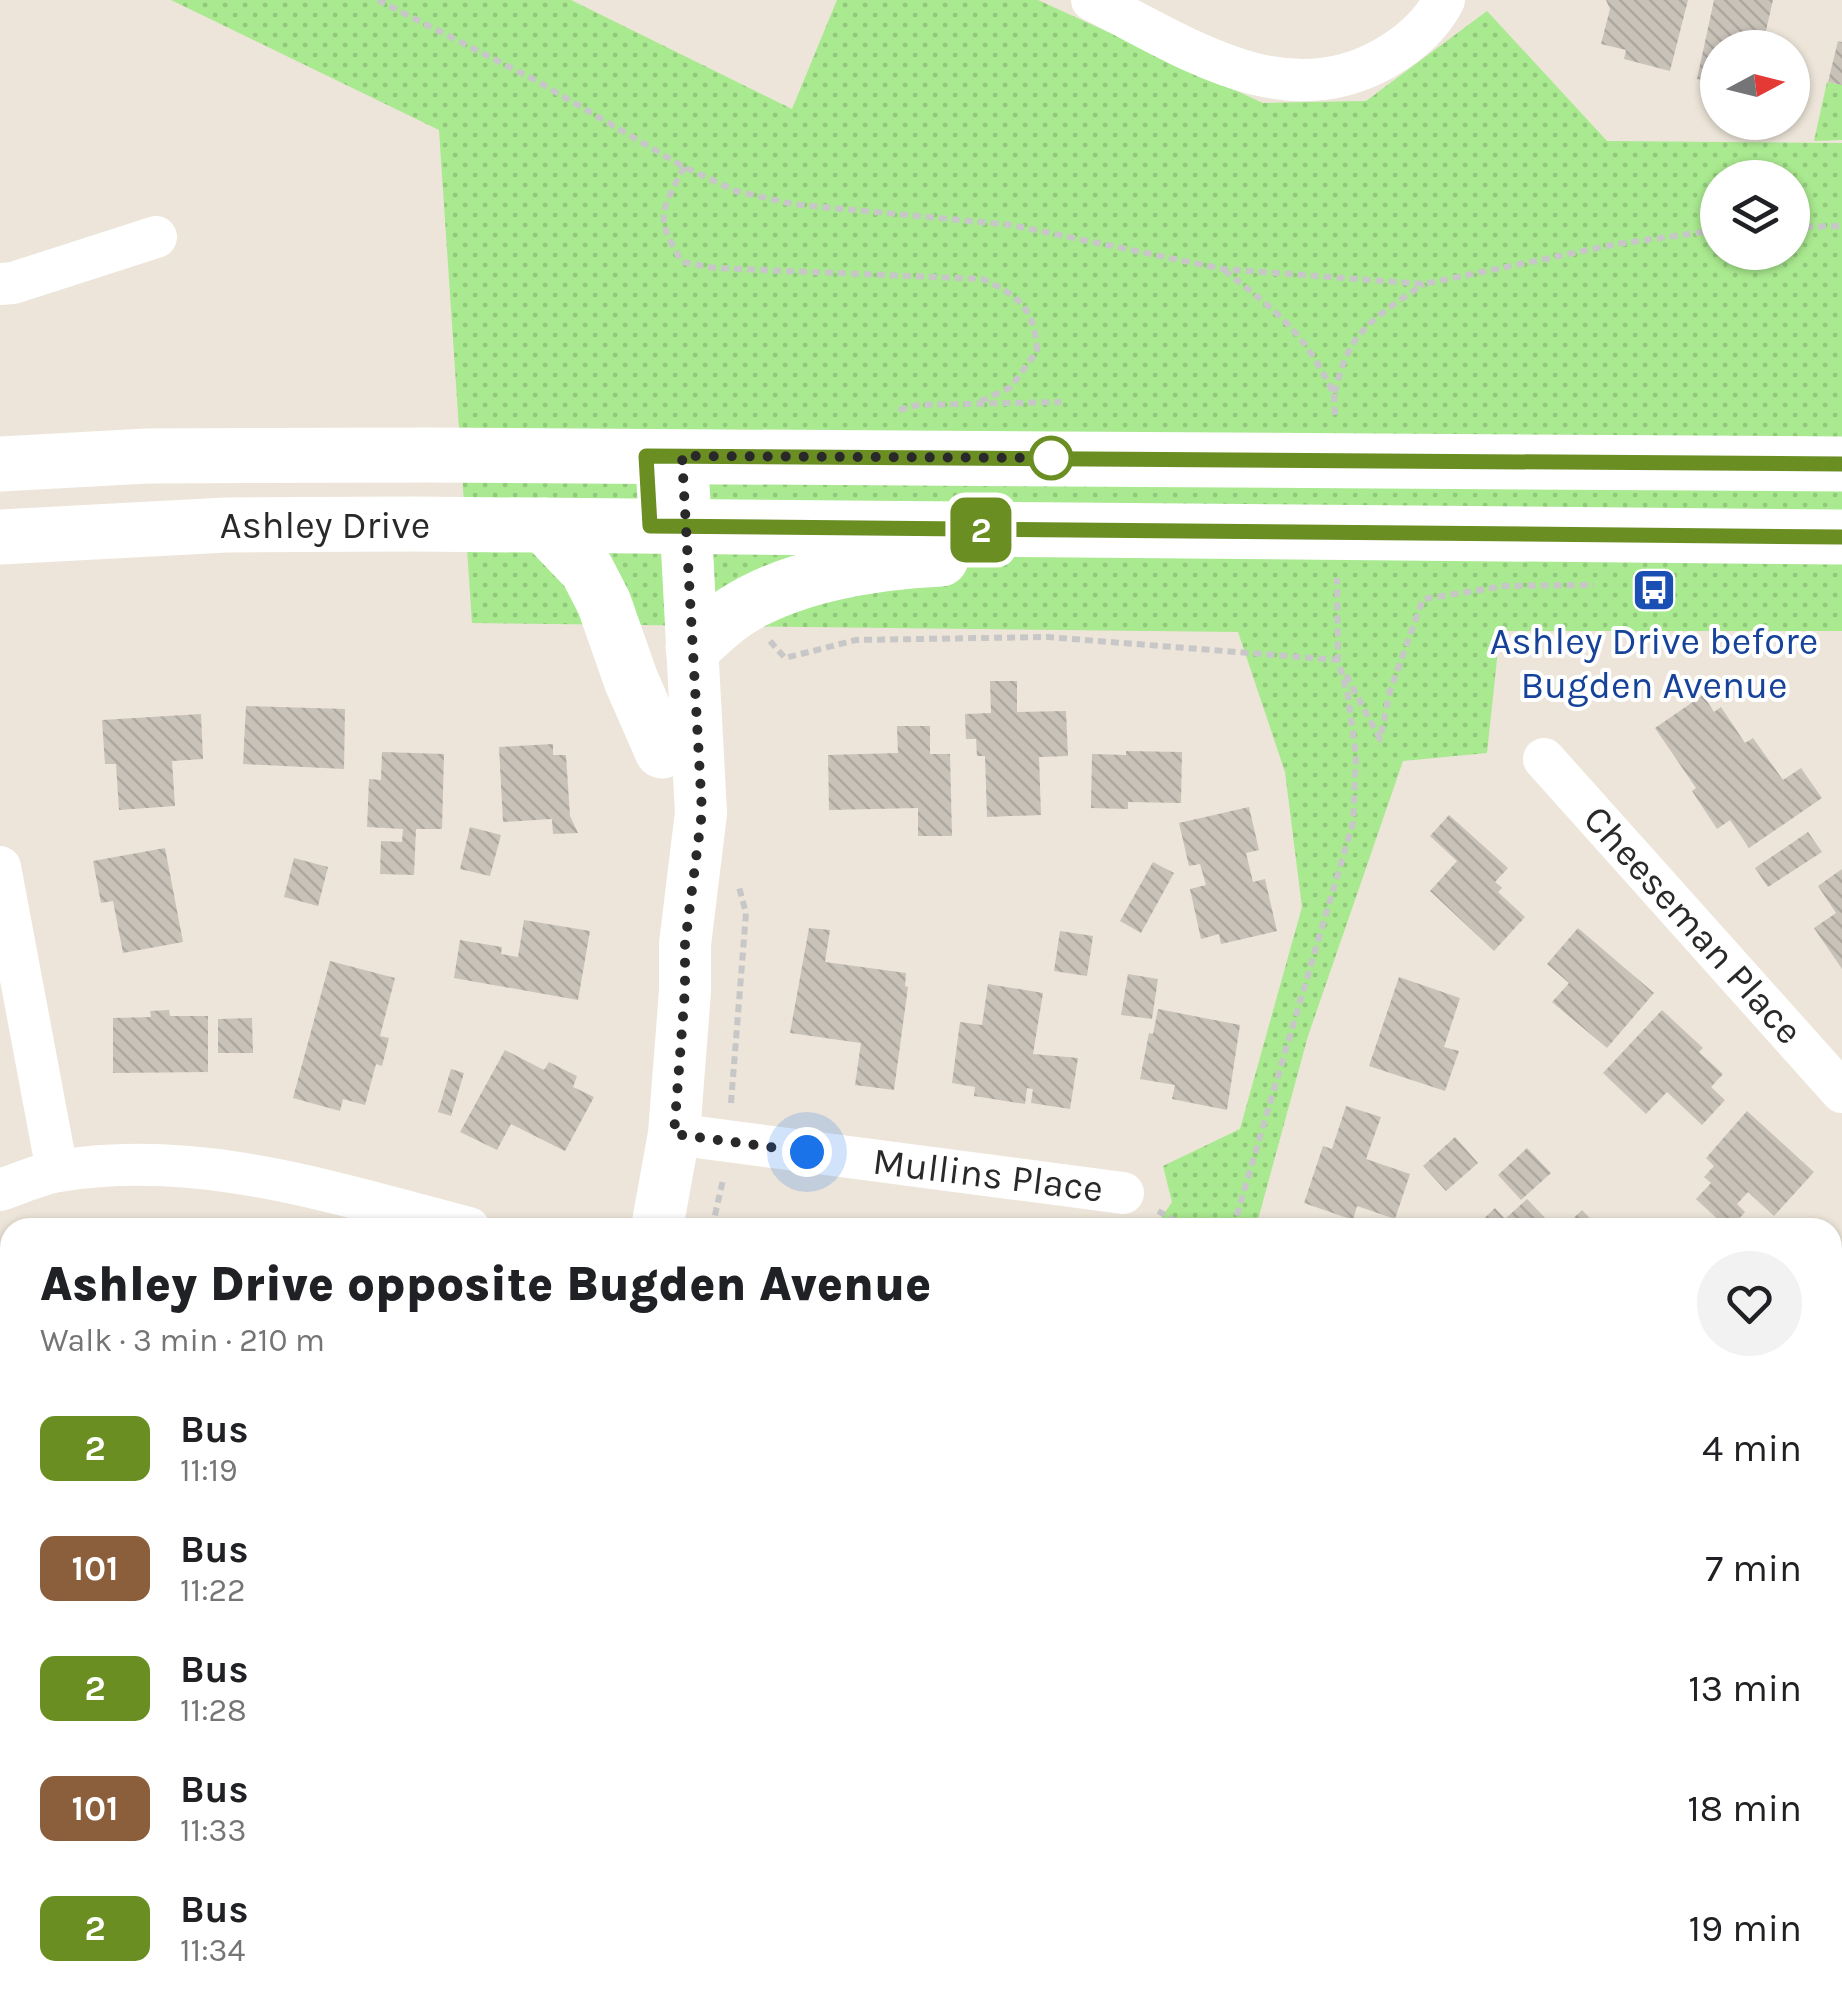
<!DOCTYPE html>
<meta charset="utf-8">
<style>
body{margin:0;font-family:Karla,sans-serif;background:#f2f2f2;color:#202124;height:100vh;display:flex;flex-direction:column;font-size:38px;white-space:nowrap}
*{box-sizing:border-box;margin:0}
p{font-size:32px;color:#757577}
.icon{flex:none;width:55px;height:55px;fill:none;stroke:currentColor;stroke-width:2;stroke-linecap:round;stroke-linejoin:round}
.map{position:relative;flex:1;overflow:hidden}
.side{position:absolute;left:0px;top:1218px;width:1842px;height:792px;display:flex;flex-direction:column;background:#fff;border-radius:30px 30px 0 0;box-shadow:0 2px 8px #0004}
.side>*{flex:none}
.badge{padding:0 20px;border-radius:15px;font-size:35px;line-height:65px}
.needle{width:65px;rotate:83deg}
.tools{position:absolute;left:1700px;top:30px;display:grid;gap:20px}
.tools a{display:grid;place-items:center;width:110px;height:110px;border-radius:50%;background:#fff;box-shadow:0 2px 8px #0004;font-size:50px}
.you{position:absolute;width:50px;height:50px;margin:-25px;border:8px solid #fff;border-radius:50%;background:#1a73e8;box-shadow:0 0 0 15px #1a73e833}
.map>.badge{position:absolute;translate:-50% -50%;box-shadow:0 0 0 5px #fff}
.round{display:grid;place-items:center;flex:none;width:105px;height:105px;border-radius:52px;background:#f2f2f2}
.head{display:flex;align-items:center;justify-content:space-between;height:170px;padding:0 40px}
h1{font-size:48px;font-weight:800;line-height:75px}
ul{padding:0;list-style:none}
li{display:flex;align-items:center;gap:30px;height:120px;padding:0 40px}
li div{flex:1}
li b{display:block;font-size:38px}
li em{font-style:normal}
li .badge{min-width:110px;font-weight:700;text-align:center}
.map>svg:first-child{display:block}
.park{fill:url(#park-dots);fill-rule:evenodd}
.building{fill:url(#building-back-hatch)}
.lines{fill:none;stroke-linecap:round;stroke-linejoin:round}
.path{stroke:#c7c7c7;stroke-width:6;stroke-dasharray:8 5;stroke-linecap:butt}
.minor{stroke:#fff;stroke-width:42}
.tertiary{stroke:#fff;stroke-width:52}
.secondary{stroke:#fff;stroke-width:55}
.line-casing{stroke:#fff;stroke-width:22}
.line{stroke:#6b8e23;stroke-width:15}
.walk{stroke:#292929;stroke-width:10;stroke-dasharray:0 18}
.stop-dot{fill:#fff;stroke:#6b8e23;stroke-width:5}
.labels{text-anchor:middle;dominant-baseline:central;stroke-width:8;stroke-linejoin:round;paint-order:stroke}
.street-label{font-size:38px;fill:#292929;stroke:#fff}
.transit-label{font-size:38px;fill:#164399;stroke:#fff}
</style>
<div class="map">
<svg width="1842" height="2009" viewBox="0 0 1842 2009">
<defs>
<pattern id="park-dots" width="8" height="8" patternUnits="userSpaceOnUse" patternTransform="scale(2.5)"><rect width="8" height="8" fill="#a9e98f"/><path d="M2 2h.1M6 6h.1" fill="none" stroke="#91c87b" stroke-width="1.8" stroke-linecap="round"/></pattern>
<pattern id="building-back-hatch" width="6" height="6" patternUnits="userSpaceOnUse" patternTransform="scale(2.5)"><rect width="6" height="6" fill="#c8c2b9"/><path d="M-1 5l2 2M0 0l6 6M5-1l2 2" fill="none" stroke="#aca79f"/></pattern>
</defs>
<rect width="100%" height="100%" fill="#ede5d9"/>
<g class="park">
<path d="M171 0H571L792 109 837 0H1038L1263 103 1366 101 1487 11 1607 141 1842 143V631H1500L1487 753 1403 761 1308 1036 1256 1227H1155L1172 1202 1163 1166 1240 1129 1302 907 1285 772 1238 632 472 623 439 130ZM1718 178H1792V252H1718Z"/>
<path d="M1827 82 1842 85V140L1814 141Z"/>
</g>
<g class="building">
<path d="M1606 0H1688L1670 71 1624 59 1626 50 1601 44 1610 9Z"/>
<path d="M1714 0H1773L1762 48H1718V83L1697 79Z"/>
<path d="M1838 41 1842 42V85L1828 82Z"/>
<path d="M990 681H1017V712L1066 711 1068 756 1039 757 1041 815 987 817 985 756H977L976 739H966L965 714 991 713Z"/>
<path d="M1703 695 1714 712 1721 707 1745 743 1753 738 1783 780 1801 768 1822 798 1749 848 1730 820 1717 829 1692 791 1696 788 1655 728Z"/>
<path d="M246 706 345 709 344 769 243 764Z"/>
<path d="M201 714 203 759 172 761 175 806 119 810 116 764H105L102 720Z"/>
<path d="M897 726H930V754H950L952 836H918V808L829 810 828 755 898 753Z"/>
<path d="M553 744V755H566L570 816 578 833 553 834 552 819 503 822 499 747Z"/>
<path d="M1126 751 1182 752 1181 803 1128 802V809L1091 808 1092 754 1126 755Z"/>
<path d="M382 752 444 754 442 829H416L414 875 380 874 381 841 402 842 403 829 367 827 369 779 381 780Z"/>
<path d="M1249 807 1259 850 1246 853 1253 882 1265 879 1277 931 1221 944 1219 934 1201 939 1190 889 1206 885 1200 864 1189 866 1179 823Z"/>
<path d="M1449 815 1508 868 1495 882 1502 888 1498 892 1525 917 1494 951 1430 891 1457 861 1430 836Z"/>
<path d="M470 827 501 835 490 876 460 869Z"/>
<path d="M1808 832 1822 852 1768 887 1755 868Z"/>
<path d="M165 848 183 942 123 953 113 901 101 903 93 861Z"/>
<path d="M294 858 328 867 318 906 284 897Z"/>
<path d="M1153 862 1174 873 1141 933 1120 921Z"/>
<path d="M1842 869V969L1814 928 1836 913 1818 886Z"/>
<path d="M524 920 590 931 578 1000 454 978 460 940 502 947 501 954 518 957Z"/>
<path d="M809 928 830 930 825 962 906 973 905 986 908 987 894 1090 855 1085 861 1043 790 1033Z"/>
<path d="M1578 928 1654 993 1607 1048 1552 1002 1569 983 1547 964Z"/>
<path d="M1060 931 1093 936 1087 976 1054 971Z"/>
<path d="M330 961 395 978 380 1036 389 1038 382 1066 376 1064 365 1105 343 1099 340 1111 293 1098Z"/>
<path d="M1128 974 1158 979 1152 1019 1121 1015Z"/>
<path d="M1399 977 1460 998 1444 1047 1459 1051 1445 1091 1369 1066Z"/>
<path d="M988 984 1043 993 1033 1054 1078 1058 1070 1109 1031 1103 1033 1089 1027 1088 1025 1104 974 1096 975 1087 952 1083 960 1022 982 1025Z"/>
<path d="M1158 1009 1240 1025 1227 1110 1172 1099 1175 1085 1140 1079 1149 1033 1153 1034Z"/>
<path d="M169 1010 170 1016H208V1072L113 1073V1018L151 1017 150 1011Z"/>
<path d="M1662 1010 1703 1048 1699 1052 1723 1074 1711 1087 1725 1100 1702 1125 1667 1092 1646 1114 1603 1073Z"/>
<path d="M252 1018 253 1053H218V1019Z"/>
<path d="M505 1050 544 1070 549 1062 577 1076 573 1087 594 1097 565 1151 511 1124 497 1150 460 1132Z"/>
<path d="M451 1069 464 1073 451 1116 438 1112Z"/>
<path d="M1346 1106 1381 1117 1366 1159 1410 1174 1395 1219 1357 1206 1353 1220 1304 1203 1323 1146 1332 1149Z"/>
<path d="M1747 1111 1814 1172 1774 1216 1748 1192 1737 1204 1745 1212 1731 1228H1727L1696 1199 1711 1183 1704 1177 1714 1166 1706 1158Z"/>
<path d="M1455 1137 1478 1163 1446 1191 1423 1166Z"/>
<path d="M1527 1148 1551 1173 1521 1200 1498 1175Z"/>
<path d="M1527 1199 1548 1221 1541 1228H1474L1495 1208 1505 1219Z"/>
<path d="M1582 1210 1599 1228H1563Z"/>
<path d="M1842 1272V1344L1832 1354V1282Z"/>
<path d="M1837 1676 1842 1680V1791L1832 1785V1684Z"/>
<rect x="54" y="2000" width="76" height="9"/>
<path d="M661 2000H732L737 2009H666Z"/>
<path d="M1059 2000H1144L1139 2009H1076Z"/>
<path d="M1164 2000H1200L1196 2009H1159Z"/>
<path d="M1225 2000H1278L1274 2009H1221Z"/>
<path d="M1299 2000H1357L1375 2009H1294Z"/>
<path d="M1632 2000H1681L1676 2009H1648Z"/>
</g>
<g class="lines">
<g class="path">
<path d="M378 0 535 80 684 167 736 191 792 204 1011 225 1223 269 1424 284 1617 244 1718 230"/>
<path d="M684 167C661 213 654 215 682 262L715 268 983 279C1019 296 1035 309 1037 351L1011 387 979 402"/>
<path d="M1792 227 1842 226"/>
<path d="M1224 270C1278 313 1302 329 1334 394 1338 381 1341 367 1347 355 1360 324 1397 302 1424 284"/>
<path d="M1334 394 1335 416"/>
<path d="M899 410 918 405 1061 402"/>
<path d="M770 641 785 658 856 640 1047 637 1338 660"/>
<path d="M1346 675 1380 739 1390 691 1423 599 1505 586 1594 585"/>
<path d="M731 1103 746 913 739 887"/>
<path d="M1158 1211 1188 1228"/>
<path d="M712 1228 723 1180"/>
<path d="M1233 1228 1353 823 1356 756 1348 696 1338 660 1337 578"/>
<path d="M1832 1640 1842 1645"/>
<path d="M969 2009 973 2000"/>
</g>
<g class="minor">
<path d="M1092 0C1183 45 1283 117 1385 58 1409 44 1431 26 1444 0"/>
<path d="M0 284 13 283 156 237"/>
<path d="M1544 759 1842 1092"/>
<path d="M0 867 57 1171"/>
<path d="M674 1134 1123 1193"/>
<path d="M0 1190C19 1184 39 1174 59 1171 200 1148 334 1193 469 1228"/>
<path d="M1832 1477 1842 1466"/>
<path d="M471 2000 482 2009"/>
<path d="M1503 2000 1516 2006"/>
</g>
<g class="tertiary">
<path d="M657 1228 674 1134 685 991V944L701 813 682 456"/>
<path d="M0 1853 10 1850"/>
</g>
<g class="secondary">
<path d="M0 464 147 456 430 455 1842 464"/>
<path d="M544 525 587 570 604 603 631 680 662 751"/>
<path d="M0 537 226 525 413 524 1842 537"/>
<path d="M693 648C706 636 720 622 735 612 792 575 875 562 941 559"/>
</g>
</g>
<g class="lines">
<g class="line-casing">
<path id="line" d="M1842 464 646 456 650 526 1842 537"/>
</g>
<use href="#line" class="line"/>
<path class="walk" d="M807 1152 674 1134 685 990V944L702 812 682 456 1051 458"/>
</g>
<defs>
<g id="bus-square" transform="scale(2.25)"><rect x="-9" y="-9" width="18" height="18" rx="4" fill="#1a4fb4" stroke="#fff"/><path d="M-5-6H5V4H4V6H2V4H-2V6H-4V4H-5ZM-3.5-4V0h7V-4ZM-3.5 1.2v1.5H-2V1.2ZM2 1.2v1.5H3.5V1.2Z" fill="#fff"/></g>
</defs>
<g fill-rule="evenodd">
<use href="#bus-square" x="1654" y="590"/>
</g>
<circle class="stop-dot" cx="1051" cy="458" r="20"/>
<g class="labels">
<g class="street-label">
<text x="325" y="525">Ashley Drive</text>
<text transform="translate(1693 925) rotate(48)">Cheeseman Place</text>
<text transform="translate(988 1175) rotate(7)">Mullins Place</text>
</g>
<g class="transit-label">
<text x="1654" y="641">Ashley Drive before<tspan x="1654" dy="44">Bugden Avenue</tspan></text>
</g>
</g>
</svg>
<div class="tools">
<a><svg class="needle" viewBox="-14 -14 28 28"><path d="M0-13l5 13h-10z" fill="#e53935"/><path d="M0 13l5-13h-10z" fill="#757577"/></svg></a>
<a><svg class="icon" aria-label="layers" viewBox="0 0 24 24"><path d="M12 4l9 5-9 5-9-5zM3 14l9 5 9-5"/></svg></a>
</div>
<div class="you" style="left:807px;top:1152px"></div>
<b class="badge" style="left:981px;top:530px;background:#6b8e23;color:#fff">2</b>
<section class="side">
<div class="head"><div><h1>Ashley Drive opposite Bugden Avenue</h1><p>Walk · 3 min · 210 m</p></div><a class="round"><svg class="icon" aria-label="heart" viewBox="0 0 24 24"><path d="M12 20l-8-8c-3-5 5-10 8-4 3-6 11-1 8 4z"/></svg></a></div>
<ul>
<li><span class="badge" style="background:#6b8e23;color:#fff">2</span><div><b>Bus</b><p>11:19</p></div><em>4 min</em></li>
<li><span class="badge" style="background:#8b5e3c;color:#fff">101</span><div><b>Bus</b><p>11:22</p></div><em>7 min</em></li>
<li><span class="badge" style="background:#6b8e23;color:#fff">2</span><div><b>Bus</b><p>11:28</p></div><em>13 min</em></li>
<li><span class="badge" style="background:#8b5e3c;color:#fff">101</span><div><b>Bus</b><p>11:33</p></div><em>18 min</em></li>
<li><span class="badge" style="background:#6b8e23;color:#fff">2</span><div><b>Bus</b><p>11:34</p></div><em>19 min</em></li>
</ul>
</section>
</div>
